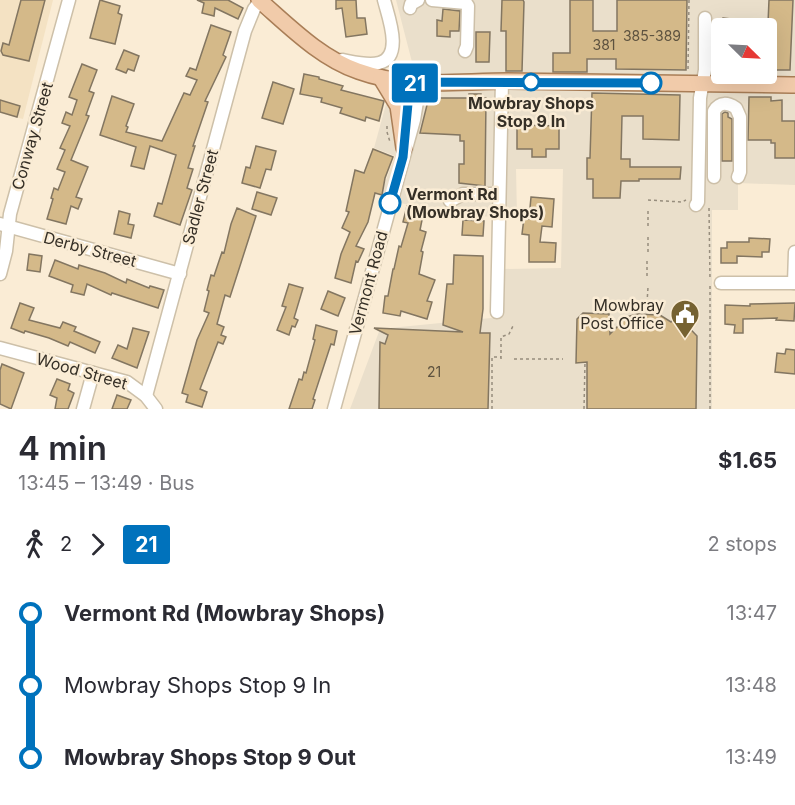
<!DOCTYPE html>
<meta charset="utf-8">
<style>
body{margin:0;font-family:Inter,sans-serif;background:#f2f2f3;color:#2b2b33;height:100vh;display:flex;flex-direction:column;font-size:22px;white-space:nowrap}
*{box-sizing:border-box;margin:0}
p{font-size:20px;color:#7c7c81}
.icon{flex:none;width:33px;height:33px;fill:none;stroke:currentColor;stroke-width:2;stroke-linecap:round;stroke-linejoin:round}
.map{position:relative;height:409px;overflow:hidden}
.details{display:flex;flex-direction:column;background:#fff;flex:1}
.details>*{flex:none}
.badge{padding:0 12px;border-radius:4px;font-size:21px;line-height:39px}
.needle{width:39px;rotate:114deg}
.controls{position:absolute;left:711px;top:18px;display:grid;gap:12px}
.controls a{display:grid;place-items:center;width:66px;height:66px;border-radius:6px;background:#fff;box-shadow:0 6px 24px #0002;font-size:30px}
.map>.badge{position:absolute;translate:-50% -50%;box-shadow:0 0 0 3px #fff}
.legs{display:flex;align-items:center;gap:9px;height:66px;padding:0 18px;font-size:20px}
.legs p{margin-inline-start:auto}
.head{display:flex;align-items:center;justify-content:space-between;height:102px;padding:0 18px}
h1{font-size:33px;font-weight:600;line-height:45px}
ul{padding:0 18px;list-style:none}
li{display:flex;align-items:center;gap:21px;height:72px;font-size:22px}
li i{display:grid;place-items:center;width:9px;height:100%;margin:0 8px;background:currentColor}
li i::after{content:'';width:15px;height:15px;margin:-8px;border:4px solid;border-radius:50%;background:#fff}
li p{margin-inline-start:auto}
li:first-child i{background:linear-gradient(#0000 50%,currentColor 0)}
li:last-child i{background:linear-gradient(currentColor 50%,#0000 0)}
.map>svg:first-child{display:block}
.commercial{fill:#eadfcb;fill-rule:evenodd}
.built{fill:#f4e2c3}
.building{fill:#d4b989;stroke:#837661;stroke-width:1.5}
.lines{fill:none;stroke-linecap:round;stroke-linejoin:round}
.minor-casing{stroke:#cdc0a9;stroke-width:15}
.major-casing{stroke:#a97e57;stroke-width:18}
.path{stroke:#978d7d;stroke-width:1.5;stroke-dasharray:3 3;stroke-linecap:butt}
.minor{stroke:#fff;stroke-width:12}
.major{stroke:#f1cbaa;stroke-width:15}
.line-1-casing{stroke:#fff;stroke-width:14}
.line-1{stroke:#0072bc;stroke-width:9}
.stop-1-dot{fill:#fff;stroke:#0072bc;stroke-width:3}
.labels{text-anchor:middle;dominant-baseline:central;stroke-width:5;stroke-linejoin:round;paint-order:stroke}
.number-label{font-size:14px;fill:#5d523f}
.stop-label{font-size:16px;font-weight:bold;fill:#352f26;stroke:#faecd5}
.street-label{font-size:16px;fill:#352f26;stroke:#faecd5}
.poi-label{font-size:16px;fill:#352f26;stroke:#faecd5;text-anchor:end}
</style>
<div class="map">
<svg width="795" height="409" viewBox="0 0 795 409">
<rect width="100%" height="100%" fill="#faecd5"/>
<path class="commercial" d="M396 0H795V185L738 183V210H712V409H350L380 329 501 317 502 269 561 268 563 169H516L517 216 456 217 401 203 381 193 395 156 374 148 388 97 413 66ZM722 28H766V74H722Z"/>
<path class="built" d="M0 0H53L23 119 0 113Z"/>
<g class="building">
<path d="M21 0H45L29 61 3 55 1 51 3 43 9 45Z"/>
<path d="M100 0 120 6 118 13 122 15 115 44 90 38Z"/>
<path d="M197 0H228L243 8 238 19 215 8 214 16 202 13 204 3Z"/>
<path d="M336 0H356L357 18H365L367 34 346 37 342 8 336 9Z"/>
<path d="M502 0H523L524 2 522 71H506V31H501Z"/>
<path d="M570 0H593V31H617V0H687L686 70 616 69V59H587V72H553V53H570Z"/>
<path d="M769 0H793L790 70H766V23H768Z"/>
<path d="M443 9 460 11 459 31H450V37L437 36V20L442 21Z"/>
<path d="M723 18 764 23 763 28H722Z"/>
<path d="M211 25 231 32 223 55 226 57 205 101 208 102 193 146H195L188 168 193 169 187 188 192 190 180 225 154 216 158 203 162 204 176 155 150 146 144 169 131 166 136 147 100 135 112 96 134 104 126 126 128 127 126 132 162 141 184 93 190 95 197 80 186 76 190 68 196 70Z"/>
<path d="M476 32H490L489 62H476Z"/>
<path d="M124 50 139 56 134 71 128 69 126 73 116 69Z"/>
<path d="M82 64 97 70 89 91 94 93 86 115 89 116 71 160 88 167 76 197 82 199 78 209 71 206 66 224 47 219 53 199 51 198 54 188 58 190 65 172 57 169 65 150 60 148 70 126 62 123 66 112 72 115 77 100 69 97Z"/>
<path d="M304 74 319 77V79L343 86 341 90 384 101 379 121 366 117 365 121 340 113 342 108 321 102 322 98 300 94Z"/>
<path d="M273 82 294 89 283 124 262 118Z"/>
<path d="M592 93 680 95 679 140 643 139V116H622L621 159H630V167H681L680 179H639V181H621L620 198H593V179H587V158H590Z"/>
<path d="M469 94H481V98H486L485 186 459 183V164H464V141H460V135L420 133 427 105 431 98H469Z"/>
<path d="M749 97H771V101L782 100V121H795V158H775V143H771V140H748Z"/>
<path d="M0 100 20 106 17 117 0 112Z"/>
<path d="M725 112 728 113V117L732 119V161H722V114Z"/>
<path d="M517 125 559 126V149H546V157H532V149H517Z"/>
<path d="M256 146 276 151 271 170 266 169 260 188 242 183 246 167 250 168Z"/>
<path d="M373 149 393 157 385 178 382 195 375 193 368 222 356 246 364 249 358 262 356 261 351 283 335 278 341 254 350 232 342 228 349 212 346 211 355 170 364 173Z"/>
<path d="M257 192 277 198 271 215 252 209Z"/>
<path d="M531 197 554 199 552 227 542 226 540 242 556 243 555 262H529V235L522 234 524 218 529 219Z"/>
<path d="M407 206 424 210 420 230 426 232 421 251 423 252 419 274 435 280 427 301 432 302 427 319 401 311 400 316 383 313 385 296H388L393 269H394L399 246 401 247 408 223 403 222Z"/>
<path d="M237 208 256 216 230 297 225 295 217 324 224 327 221 335 226 337 223 344 218 342 200 389 207 392 202 407 186 402 188 395 182 393 197 340 209 313 204 311 209 291 207 290 211 275 214 276 222 252 224 253 231 224Z"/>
<path d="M119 211 130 214 128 224 134 225 131 238 114 234Z"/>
<path d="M463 220 484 221 483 236 462 235Z"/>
<path d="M749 238 770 239 769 252H762V257L737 256V263H721V248H727V242H749Z"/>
<path d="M29 254 42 256 40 272 27 270Z"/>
<path d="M454 255 483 256V309L480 333H490L488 409H379L380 342 385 344 388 335 374 328 463 332 443 325 447 284H453Z"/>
<path d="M55 260 78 269 79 265 105 273 126 283 127 279 149 288 150 286 164 290 158 308 112 293 111 295 87 284 84 295 71 292 73 285 49 276Z"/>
<path d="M289 284 303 288 294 318 298 320 295 327 292 326 289 335 277 330 286 307 282 306Z"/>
<path d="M328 291 345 298 338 316 321 309Z"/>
<path d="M20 303 34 308 29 320 60 328 63 322 76 327 74 331 100 342 95 353 70 342 68 346 49 338 25 331 24 333 11 328Z"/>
<path d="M795 303 794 321 776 320 777 318 743 319V333H734L735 325 725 324V305L750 306V304Z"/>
<path d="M583 313 609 314 610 334 627 317 637 314 660 315 671 322 677 315 697 336 696 409H587V362L576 363 577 319Z"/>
<path d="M316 325 337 331 334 345 331 344 313 399 315 400 312 409H289L299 379 302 380 304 372 306 373 315 340 313 339Z"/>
<path d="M133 328 149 332 137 368 112 358 118 345 127 349Z"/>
<path d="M786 349 795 350V374L775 372 777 353 785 354Z"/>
<path d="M2 364 24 373 11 409 0 404V370Z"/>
<path d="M57 379 70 384 68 390 74 393 68 409H55L57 398 50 395Z"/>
<path d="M117 395 131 400 127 409H112Z"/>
</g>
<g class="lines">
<g class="minor-casing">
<g id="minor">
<path d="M432 0 466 3 468 6 467 46 465 51"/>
<path d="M410 8 411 4 418 0"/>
<path d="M342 60C353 62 368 66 379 63 404 57 388 16 384 0"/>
<path d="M406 126 410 82"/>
<path d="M714 177V111C720 101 728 103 736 108L740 117V172L738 177"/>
<path d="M450 201 463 194H499"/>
<path d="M696 205 698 202 700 98 705 70V18"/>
<path d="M0 224 180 274"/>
<path d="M0 274 6 251 10 214 69 0"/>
<path d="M721 283H795"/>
<path d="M794 283 795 252"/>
<path d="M497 312 502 81"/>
<path d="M0 348 127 382 146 396 156 409"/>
<path d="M146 396 245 31 254 9 260 1"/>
<path d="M83 409 93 373"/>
<path d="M334 409 414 120 420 83"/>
</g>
</g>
<g class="major-casing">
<g id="major">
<path d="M259 0C289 26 320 58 358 71 407 89 457 81 508 81 603 82 699 84 795 85"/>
<path d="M381 78 398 106 404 148"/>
</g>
</g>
<g class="path">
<path d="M688 69 689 0"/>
<path d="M387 126V132L390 142"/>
<path d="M648 200 682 202 686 200"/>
<path d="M709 208 710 279"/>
<path d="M648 226V210"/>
<path d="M648 252V236"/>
<path d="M647 261V277"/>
<path d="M710 286V409"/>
<path d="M647 303 648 287"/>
<path d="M501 359V337L509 334 514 324"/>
<path d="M514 359H563"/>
<path d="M492 409V357H501"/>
<path d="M584 409 585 363"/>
</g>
<use href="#minor" class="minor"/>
<use href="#major" class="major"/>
</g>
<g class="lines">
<g class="line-1-casing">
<path id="line-1" d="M390 203 403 157 410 82 651 83"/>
</g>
<use href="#line-1" class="line-1"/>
</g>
<defs>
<g id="civic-pin" transform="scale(1.5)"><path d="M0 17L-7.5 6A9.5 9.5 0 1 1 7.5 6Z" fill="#766231" stroke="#faecd5"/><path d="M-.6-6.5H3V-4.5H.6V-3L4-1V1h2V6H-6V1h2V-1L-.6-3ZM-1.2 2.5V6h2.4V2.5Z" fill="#fff"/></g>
</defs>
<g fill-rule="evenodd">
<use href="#civic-pin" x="685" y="314"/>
</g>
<g class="stop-1-dot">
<circle cx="531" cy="82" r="8"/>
<circle cx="651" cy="83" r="10"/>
<circle cx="390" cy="203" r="10"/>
</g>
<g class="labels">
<g class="number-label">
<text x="652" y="35">385-389</text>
<text x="604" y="44">381</text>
<text x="434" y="371">21</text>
</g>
<g class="stop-label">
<text x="531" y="103">Mowbray Shops<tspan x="531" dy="18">Stop 9 In</tspan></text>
<text x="406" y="194" text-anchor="start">Vermont Rd<tspan x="406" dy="18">(Mowbray Shops)</tspan></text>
</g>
<g class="street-label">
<text transform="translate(32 136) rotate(-74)">Conway Street</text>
<text transform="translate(200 197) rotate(-75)">Sadler Street</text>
<text transform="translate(90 249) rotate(15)">Derby Street</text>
<text transform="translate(368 283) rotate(-75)">Vermont Road</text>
<text transform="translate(82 371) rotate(16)">Wood Street</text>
</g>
<g class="poi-label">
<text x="664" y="305">Mowbray<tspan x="664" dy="18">Post Office</tspan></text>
</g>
</g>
</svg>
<div class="controls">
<a><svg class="needle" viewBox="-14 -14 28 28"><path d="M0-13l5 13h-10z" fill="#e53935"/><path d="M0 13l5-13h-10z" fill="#7c7c81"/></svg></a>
</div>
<b class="badge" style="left:415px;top:83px;background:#0072bc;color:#fff">21</b>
</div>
<section class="details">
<div class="head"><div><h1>4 min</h1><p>13:45 – 13:49 · Bus</p></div><b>$1.65</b></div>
<div class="legs"><svg class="icon" aria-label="walk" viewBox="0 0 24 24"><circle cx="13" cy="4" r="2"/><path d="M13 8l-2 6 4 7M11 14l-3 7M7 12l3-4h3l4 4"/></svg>2<svg class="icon" aria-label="forward" viewBox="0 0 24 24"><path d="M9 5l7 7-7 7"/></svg><b class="badge" style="background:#0072bc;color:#fff">21</b><p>2 stops</p></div>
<ul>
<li><i style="color:#0072bc"></i><b>Vermont Rd (Mowbray Shops)</b><p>13:47</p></li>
<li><i style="color:#0072bc"></i><span>Mowbray Shops Stop 9 In</span><p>13:48</p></li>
<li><i style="color:#0072bc"></i><b>Mowbray Shops Stop 9 Out</b><p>13:49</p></li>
</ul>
</section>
